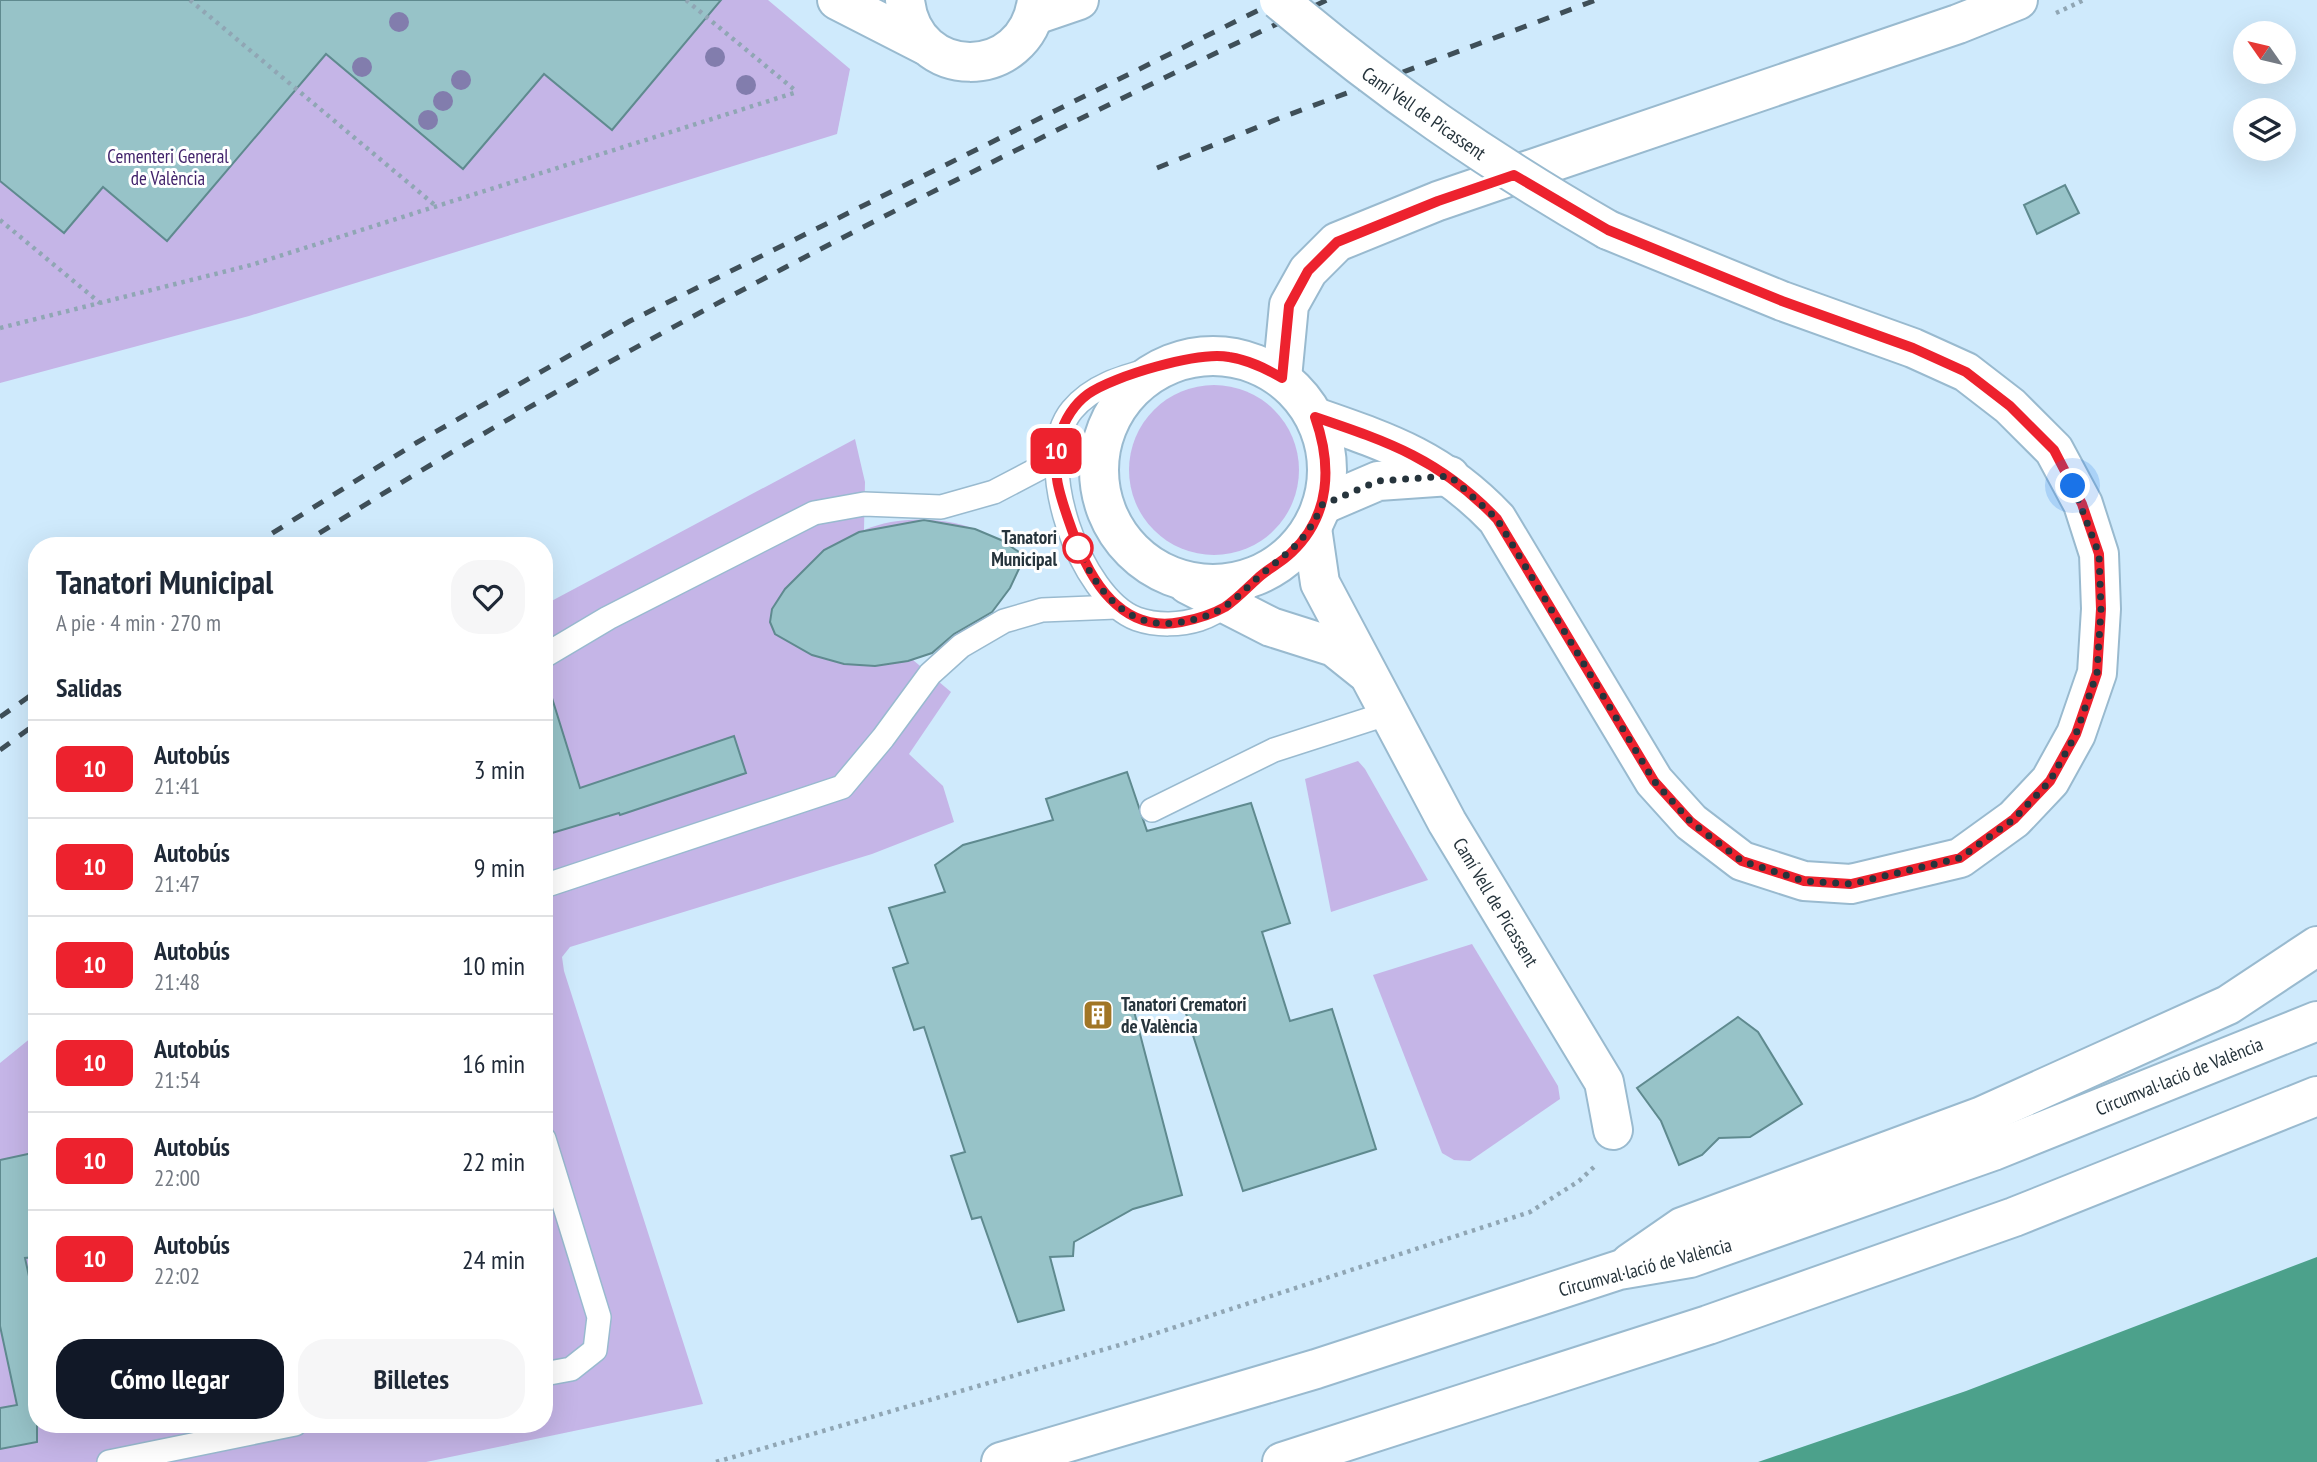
<!DOCTYPE html>
<html lang="es">
<meta charset="utf-8">
<style>
body{margin:0;font-family:"PT Sans Narrow",sans-serif;background:#f6f6f7;color:#1f2937;height:100vh;display:flex;flex-direction:column;font-size:26px;white-space:nowrap}
*{box-sizing:border-box;margin:0}
p{font-size:23px;color:#747a83}
.icon{flex:none;width:38px;height:38px;fill:none;stroke:currentColor;stroke-width:2;stroke-linecap:round;stroke-linejoin:round}
.map{position:relative;flex:1;overflow:hidden}
.side{position:absolute;left:28px;top:537px;width:525px;height:896px;display:flex;flex-direction:column;background:#fff;border-radius:28px;box-shadow:0 7px 28px #0002}
.side>*{flex:none}
.badge{padding:0 14px;border-radius:10px;font-size:24px;line-height:46px}
.needle{width:46px;rotate:304deg}
.fabs{position:absolute;left:2233px;top:21px;display:grid;gap:14px}
.fabs a{display:grid;place-items:center;width:63px;height:63px;border-radius:50%;background:#fff;box-shadow:0 7px 28px #0002;font-size:35px}
.you{position:absolute;width:35px;height:35px;margin:-18px;border:5px solid #fff;border-radius:50%;background:#1a73e8;box-shadow:0 0 0 10px #1a73e833}
.map>.badge{position:absolute;translate:-50% -50%;box-shadow:0 0 0 4px #fff}
h2{padding:0 28px;font-size:26px;line-height:63px}
.round{display:grid;place-items:center;flex:none;width:74px;height:74px;border-radius:28px;background:#f6f6f7}
.headline{display:flex;align-items:center;justify-content:space-between;height:119px;padding:0 28px}
h1{font-size:33px;font-weight:600;line-height:52px}
.primary-button{display:flex;gap:14px;margin-top:auto;padding:14px 28px}
.primary-button a{flex:1;height:80px;border-radius:28px;background:#111827;color:#fff;font-size:28px;font-weight:600;line-height:80px;text-align:center}
.primary-button a+a{background:#f6f6f7;color:#1f2937}
ul{padding:0;list-style:none}
li{display:flex;align-items:center;gap:21px;height:98px;padding:0 28px;border-top:2px solid #e0e1e3}
li div{flex:1}
li b{display:block;font-size:26px}
li em{font-style:normal}
li .badge{min-width:77px;font-weight:700;text-align:center}
.map>svg:first-child{display:block}
.green{fill:#c5b5e7}
.water{fill:#4ca18b}
.building{fill:#97c3c8;stroke:#5f8a8f;stroke-width:2}
.lines{fill:none;stroke-linecap:round;stroke-linejoin:round}
.lane-casing{stroke:#99bacf;stroke-width:26}
.street-casing{stroke:#99bacf;stroke-width:42}
.highway-casing{stroke:#99bacf;stroke-width:42}
.path{stroke:#90a6b4;stroke-width:4.5;stroke-dasharray:3.5 5;stroke-linecap:butt}
.lane{stroke:#fff;stroke-width:23}
.street{stroke:#fff;stroke-width:38}
.highway{stroke:#fff;stroke-width:38}
.rail{stroke:#3f4f58;stroke-width:5;stroke-dasharray:12 12;stroke-linecap:butt}
.street-bridge-casing{stroke:#99bacf;stroke-width:42;stroke-linecap:butt}
.street-bridge{stroke:#fff;stroke-width:38}
.tree{fill:#827dad}
.line-casing{stroke:#fff;stroke-width:16}
.line{stroke:#ed222e;stroke-width:10}
.walk{stroke:#26343c;stroke-width:7;stroke-dasharray:0 12.6}
.stop-dot{fill:#fff;stroke:#ed222e;stroke-width:3.5}
.labels{text-anchor:middle;dominant-baseline:central;stroke-width:6;stroke-linejoin:round;paint-order:stroke}
.street-label{font-size:19px;fill:#26343c;stroke:#fff}
.park-label{font-size:19px;fill:#43246c;stroke:#fff}
.stop-label{font-size:19px;font-weight:bold;fill:#26343c;stroke:#fff;text-anchor:end}
.poi-label{font-size:19px;font-weight:bold;fill:#26343c;stroke:#fff;text-anchor:start}
</style>
<div class="map">
<svg width="2317" height="1462" viewBox="0 0 2317 1462">
<rect width="100%" height="100%" fill="#cfeafc"/>
<g class="green">
<path d="M0 0H768L850 69 837 134 249 316 0 383Z"/>
<circle cx="1214" cy="470" r="85"/>
<path d="M855 439 865 482 864 530C900 515 950 516 986 534 998 540 1010 550 1022 557 999 619 972 636 913 660L951 692 909 754 943 786 954 822 872 854 570 947 562 957 564 971 703 1404 426 1462H0V1063L37 1033V1424H544V605Z"/>
<path d="M1358 761 1365 769 1428 880 1331 912 1305 779Z"/>
<path d="M1472 944 1558 1086 1560 1099 1470 1161 1454 1160 1442 1153 1373 975Z"/>
</g>
<path class="water" d="M2317 1257V1462H1758L1966 1391Z"/>
<g class="building">
<path d="M0 0H721L612 130 544 74 463 169 326 54 167 241 103 187 64 233 0 181Z"/>
<path d="M2065 185 2079 213 2037 234 2024 205Z"/>
<path d="M924 520 975 529 1001 540 1025 556 1010 588 992 612 954 634 932 653 908 661 875 666 844 664 812 655 775 634 770 622 772 609 785 589 824 550 859 532Z"/>
<path d="M552 698 580 788 734 736 746 773 620 815 619 813 552 833 544 807V700Z"/>
<path d="M1127 772 1147 831 1251 803 1290 923 1262 932 1290 1021 1332 1009 1376 1149 1243 1191 1181 998 1134 1011 1182 1195 1133 1209 1074 1242 1073 1256 1050 1257 1064 1310 1018 1322 981 1217 972 1219 951 1156 965 1152 924 1027 914 1030 893 968 908 963 889 908 945 892 935 865 963 845 1053 820 1046 799Z"/>
<path d="M1738 1017 1758 1032 1802 1104 1750 1137 1719 1138 1702 1155 1679 1165 1661 1121 1637 1088Z"/>
<path d="M37 1152V1257L25 1258 37 1313V1442L0 1449V1408L17 1405 0 1326V1160Z"/>
</g>
<g class="lines">
<g class="lane-casing">
<g id="lane">
<path d="M1167 365C1133 375 1096 381 1072 410 1031 459 1080 598 1137 619 1157 626 1181 625 1200 619 1226 610 1245 589 1265 572"/>
<path d="M544 656 608 618 814 513 864 504 941 507 994 492 1055 460"/>
<path d="M1152 810 1274 750 1389 713"/>
<path d="M544 886 842 787 883 738 930 674 961 646 1004 621 1042 610 1116 607"/>
<path d="M544 1139 599 1317 595 1350 571 1369 544 1374"/>
<path d="M109 1462 295 1424"/>
</g>
</g>
<g class="street-casing">
<g id="street">
<path d="M837 0 925 45"/>
<path d="M905 0C913 82 1026 83 1037 0"/>
<path d="M1035 15 1079 0"/>
<circle cx="1213" cy="470" r="114"/>
<path d="M1282 378 1289 305 1308 271 1337 242 1438 201 1958 24 2018 0"/>
<path d="M1315 417C1390 443 1441 460 1497 519L1654 781 1691 822 1742 861 1804 881 1851 884 1960 858 2014 819 2050 781 2076 734 2097 673 2101 609 2099 554 2083 504 2054 450 2010 406 1966 372 1913 348 1782 301 1608 230"/>
<path d="M1322 505 1378 481 1450 476"/>
<path d="M1312 528 1320 583 1447 822 1604 1082 1613 1130"/>
<path d="M1187 584 1271 627 1334 647 1364 671"/>
</g>
</g>
<g class="highway-casing">
<g id="highway">
<path d="M1630 1263 1682 1227 1982 1116 2228 1005 2317 946"/>
<path d="M1001 1462 1316 1369 1619 1270 1690 1258 1993 1151 2317 1021"/>
<path d="M1282 1462 1708 1325 2014 1217 2317 1096"/>
</g>
</g>
<g class="path">
<path d="M190 0 436 206"/>
<path d="M686 0 796 91"/>
<path d="M2056 13 2084 0"/>
<path d="M0 220 100 303"/>
<path d="M0 328 251 265 797 92"/>
<path d="M716 1462 1123 1344 1530 1212 1579 1181 1596 1165"/>
</g>
<use href="#lane" class="lane"/>
<use href="#street" class="street"/>
<use href="#highway" class="highway"/>
<g class="rail">
<path d="M1157 168 1280 118 1596 0"/>
<path d="M252 546 416 443 630 321 1279 0"/>
<path d="M299 546C628 337 976 167 1327 0"/>
<path d="M0 717 37 691"/>
<path d="M0 750 37 723"/>
</g>
<g class="street-bridge-casing">
<path id="street-bridge" d="M1279 0C1385 90 1488 161 1608 230"/>
</g>
<use href="#street-bridge" class="street-bridge"/>
</g>
<g class="tree">
<circle cx="399" cy="22" r="10"/>
<circle cx="715" cy="57" r="10"/>
<circle cx="362" cy="67" r="10"/>
<circle cx="461" cy="80" r="10"/>
<circle cx="746" cy="85" r="10"/>
<circle cx="443" cy="101" r="10"/>
<circle cx="428" cy="120" r="10"/>
</g>
<g class="lines">
<g class="line-casing">
<path id="line" d="M1514 175 1608 230 1782 301 1913 348 1966 372 2010 406 2054 450 2082 504 2099 554 2101 609 2097 673 2076 734 2050 781 2014 819 1960 858 1851 884 1804 881 1742 861 1691 822 1654 781 1497 519C1441 460 1389 442 1315 417 1332 465 1331 516 1291 553 1281 563 1267 569 1257 579 1247 588 1237 599 1225 607 1211 615 1197 619 1181 622 1121 634 1089 579 1072 530 1062 502 1049 468 1059 438 1064 421 1073 405 1088 394 1113 376 1199 351 1229 357 1249 360 1265 368 1282 378L1289 306 1308 271 1337 242 1438 201Z"/>
</g>
<use href="#line" class="line"/>
<path class="walk" d="M1078 548C1097 592 1129 632 1182 622 1198 619 1214 615 1227 605 1240 596 1251 583 1263 573 1291 550 1307 540 1322 505L1378 481 1450 476 1497 519 1654 781 1691 822 1742 861 1804 881 1851 884 1960 858 2014 819 2050 781 2076 734 2097 673 2101 609 2099 554 2073 486"/>
</g>
<defs>
<g id="building-square" transform="scale(1.575)"><rect x="-9" y="-9" width="18" height="18" rx="4" fill="#a17626" stroke="#fff"/><path d="M-4-6H4V6H1V3H-1V6H-4ZM-2.5-4.3h1.7v1.8h-1.7ZM.8-4.3h1.7v1.8H.8ZM-2.5-1h1.7V.8h-1.7ZM.8-1h1.7V.8H.8Z" fill="#fff"/></g>
</defs>
<g fill-rule="evenodd">
<use href="#building-square" x="1098" y="1015"/>
</g>
<circle class="stop-dot" cx="1078" cy="548" r="14"/>
<g class="labels">
<g class="street-label">
<text transform="translate(1424 113) rotate(35)">Camí Vell de Picassent</text>
<text transform="translate(1496 902) rotate(59)">Camí Vell de Picassent</text>
<text transform="translate(2179 1076) rotate(-22)">Circumval·lació de València</text>
<text transform="translate(1645 1267) rotate(-15)">Circumval·lació de València</text>
</g>
<g class="park-label">
<text x="168" y="156">Cementeri General<tspan x="168" dy="22">de València</tspan></text>
</g>
<g class="stop-label">
<text x="1057" y="537">Tanatori<tspan x="1057" dy="22">Municipal</tspan></text>
</g>
<g class="poi-label">
<text x="1121" y="1004">Tanatori Crematori<tspan x="1121" dy="22">de València</tspan></text>
</g>
</g>
</svg>
<div class="fabs">
<a><svg class="needle" viewBox="-14 -14 28 28"><path d="M0-13l5 13h-10z" fill="#e53935"/><path d="M0 13l5-13h-10z" fill="#747a83"/></svg></a>
<a><svg class="icon" aria-label="layers" viewBox="0 0 24 24"><path d="M12 4l9 5-9 5-9-5zM3 14l9 5 9-5"/></svg></a>
</div>
<div class="you" style="left:2073px;top:486px"></div>
<b class="badge" style="left:1056px;top:451px;background:#ed222e;color:#fff">10</b>
<section class="side">
<div class="headline"><div><h1>Tanatori Municipal</h1><p>A pie · 4 min · 270 m</p></div><a class="round"><svg class="icon" aria-label="heart" viewBox="0 0 24 24"><path d="M12 20l-8-8c-3-5 5-10 8-4 3-6 11-1 8 4z"/></svg></a></div>
<h2>Salidas</h2>
<ul>
<li><span class="badge" style="background:#ed222e;color:#fff">10</span><div><b>Autobús</b><p>21:41</p></div><em>3 min</em></li>
<li><span class="badge" style="background:#ed222e;color:#fff">10</span><div><b>Autobús</b><p>21:47</p></div><em>9 min</em></li>
<li><span class="badge" style="background:#ed222e;color:#fff">10</span><div><b>Autobús</b><p>21:48</p></div><em>10 min</em></li>
<li><span class="badge" style="background:#ed222e;color:#fff">10</span><div><b>Autobús</b><p>21:54</p></div><em>16 min</em></li>
<li><span class="badge" style="background:#ed222e;color:#fff">10</span><div><b>Autobús</b><p>22:00</p></div><em>22 min</em></li>
<li><span class="badge" style="background:#ed222e;color:#fff">10</span><div><b>Autobús</b><p>22:02</p></div><em>24 min</em></li>
</ul>
<div class="primary-button"><a>Cómo llegar</a><a>Billetes</a></div>
</section>
</div>
